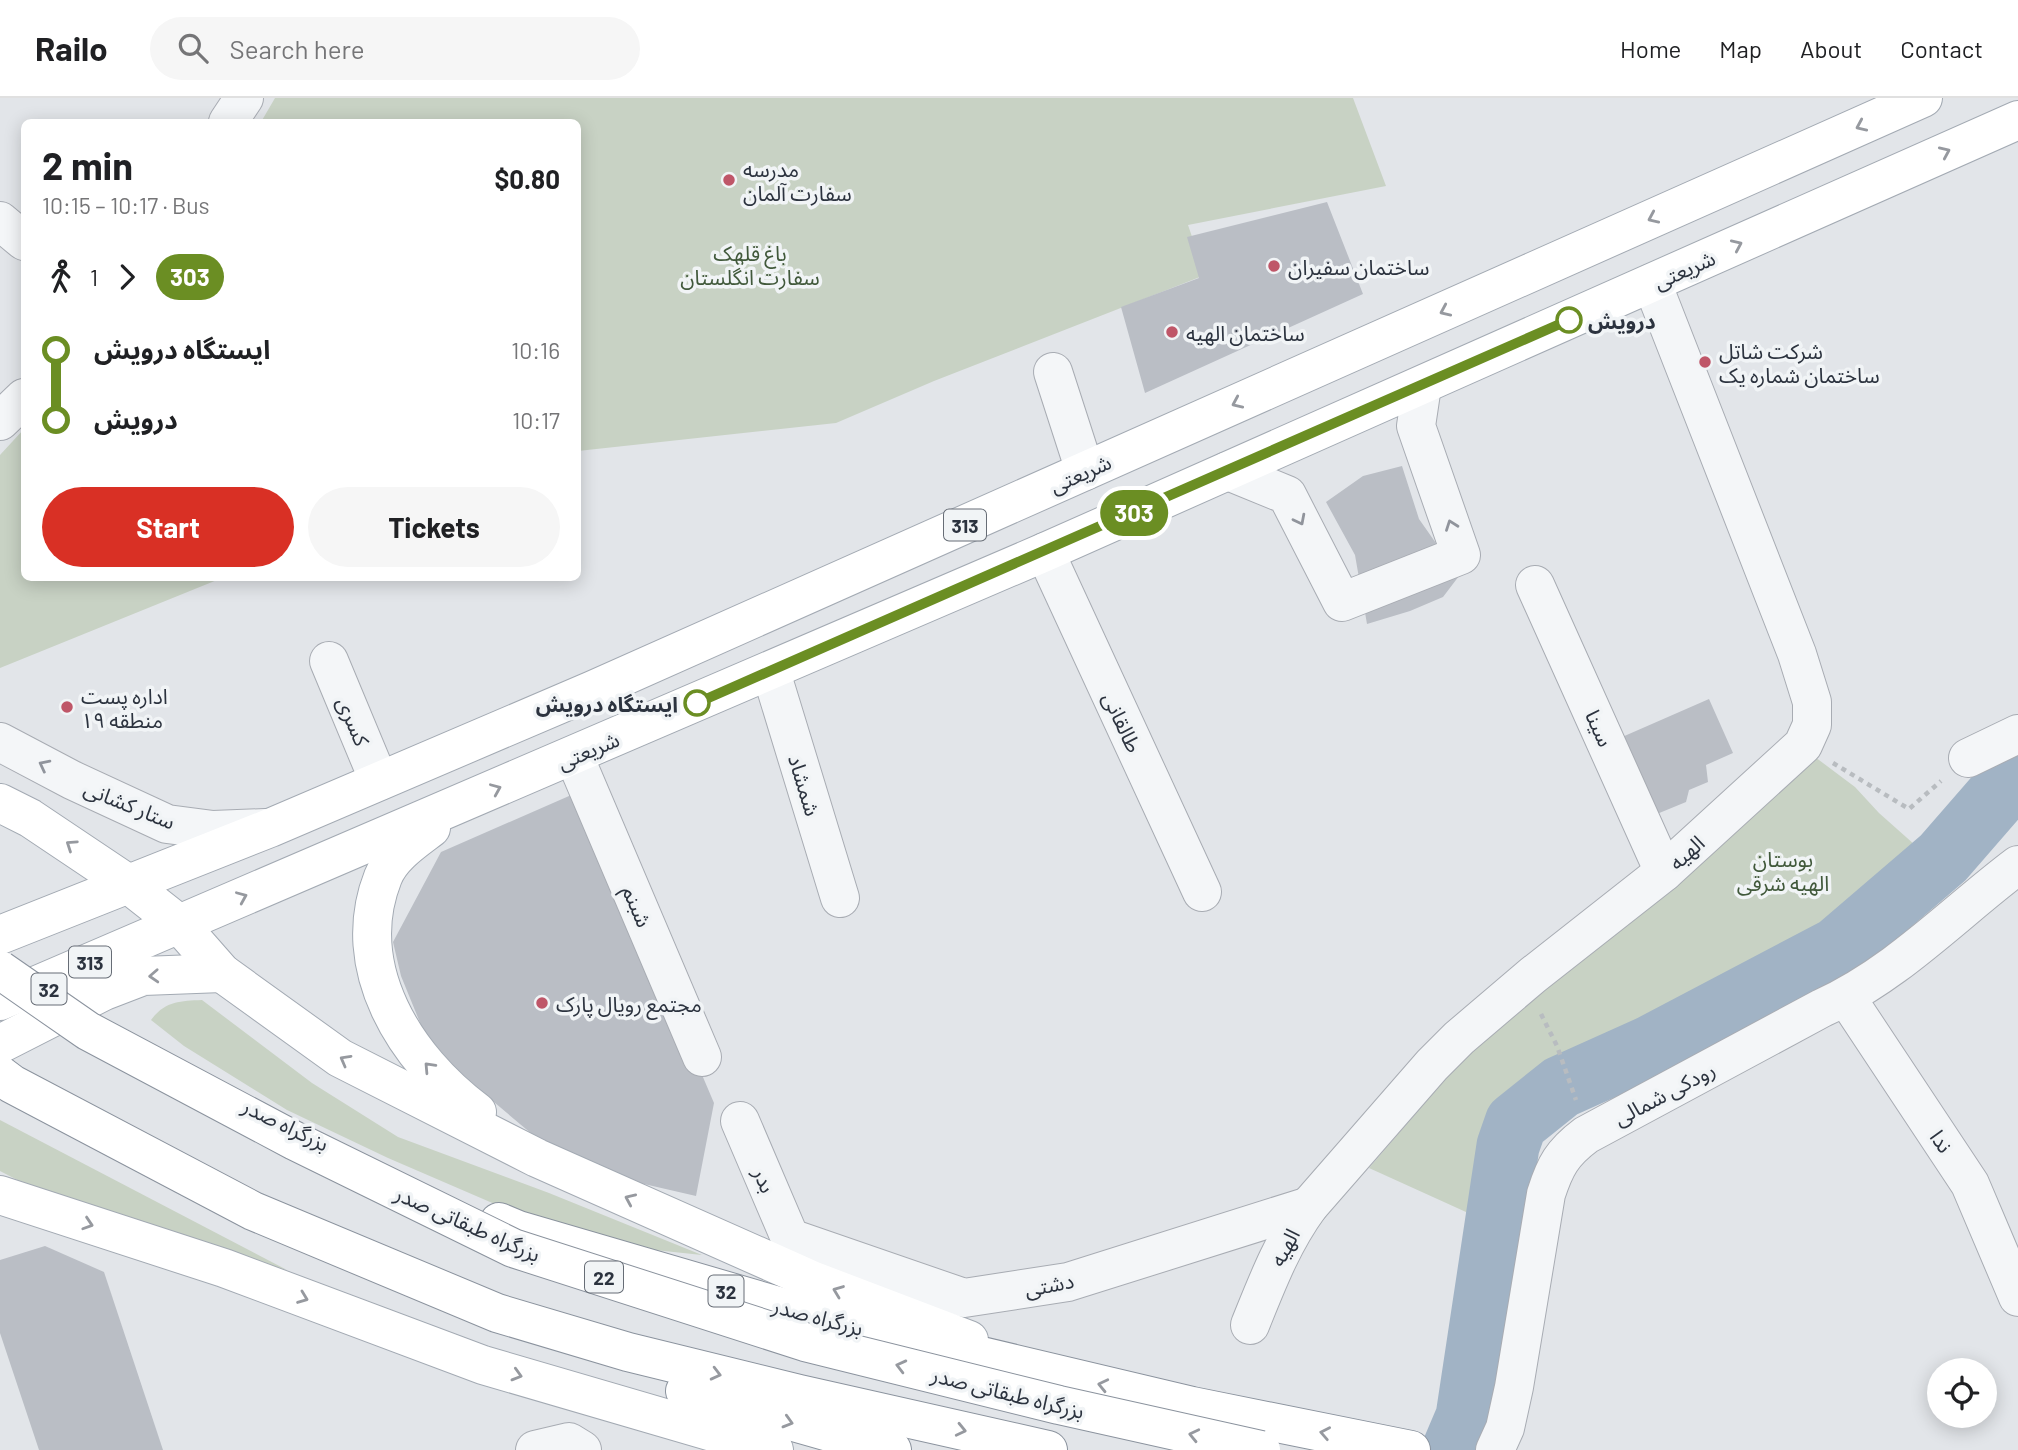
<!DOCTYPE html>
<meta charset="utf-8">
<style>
body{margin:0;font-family:Barlow,"Noto Sans Arabic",sans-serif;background:#f6f6f6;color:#202124;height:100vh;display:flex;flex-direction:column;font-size:26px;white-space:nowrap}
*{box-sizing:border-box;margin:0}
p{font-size:23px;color:#757577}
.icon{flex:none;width:38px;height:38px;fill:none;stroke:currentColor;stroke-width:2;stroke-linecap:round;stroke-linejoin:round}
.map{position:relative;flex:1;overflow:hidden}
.sheet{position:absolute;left:21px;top:21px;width:560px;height:462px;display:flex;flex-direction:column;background:#fff;border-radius:10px;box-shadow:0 4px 18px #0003}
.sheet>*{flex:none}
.badge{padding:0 14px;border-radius:23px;font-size:24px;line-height:46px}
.tools{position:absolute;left:1927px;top:1260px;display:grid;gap:14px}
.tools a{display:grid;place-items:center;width:70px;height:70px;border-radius:50%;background:#fff;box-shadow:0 4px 18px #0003;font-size:35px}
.map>.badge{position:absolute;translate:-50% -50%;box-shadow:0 0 0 4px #fff}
.legs{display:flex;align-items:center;gap:10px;height:77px;padding:0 21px;font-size:23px}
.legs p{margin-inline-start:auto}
.overview{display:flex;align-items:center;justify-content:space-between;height:119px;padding:0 21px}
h1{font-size:38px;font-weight:700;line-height:52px}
.primary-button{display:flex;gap:14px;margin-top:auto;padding:14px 21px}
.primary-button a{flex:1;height:80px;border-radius:42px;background:#d93025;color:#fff;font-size:28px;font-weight:700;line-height:80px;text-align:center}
.primary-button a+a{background:#f6f6f6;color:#202124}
ul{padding:0 21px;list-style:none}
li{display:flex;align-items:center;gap:24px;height:70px;font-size:26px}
li i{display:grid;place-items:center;width:10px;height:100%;margin:0 9px;background:currentColor}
li i::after{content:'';width:18px;height:18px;margin:-9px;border:5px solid;border-radius:50%;background:#fff}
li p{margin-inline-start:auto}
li:first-child i{background:linear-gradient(#0000 50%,currentColor 0)}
li:last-child i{background:linear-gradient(currentColor 50%,#0000 0)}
header{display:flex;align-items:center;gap:42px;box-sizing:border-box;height:98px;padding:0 35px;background:#fff;border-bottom:2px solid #e0e0e0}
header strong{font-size:33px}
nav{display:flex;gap:38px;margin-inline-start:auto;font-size:24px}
.search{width:490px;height:63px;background:#f6f6f6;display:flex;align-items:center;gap:18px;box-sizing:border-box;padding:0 24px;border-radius:38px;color:#757577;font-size:26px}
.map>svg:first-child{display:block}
.green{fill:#c8d2c4}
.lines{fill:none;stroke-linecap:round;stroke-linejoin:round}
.river{stroke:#a1b3c5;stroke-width:63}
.building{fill:#babec5}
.minor-casing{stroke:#a8acb3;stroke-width:40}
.major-casing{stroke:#a3aab3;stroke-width:40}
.highway-casing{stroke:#8b939e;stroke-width:40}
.path{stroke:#b8bcc0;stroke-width:4.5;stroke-dasharray:5 5;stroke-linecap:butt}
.minor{stroke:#f4f6f8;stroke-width:38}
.major{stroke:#fff;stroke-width:38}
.highway{stroke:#fff;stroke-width:38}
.highway-bridge-casing{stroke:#8b939e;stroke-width:40;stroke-linecap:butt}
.highway-bridge{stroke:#fff;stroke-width:38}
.oneway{stroke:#96999f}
.oneway2{stroke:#90949c}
.line-1-casing{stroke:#fff;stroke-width:16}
.line-1{stroke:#6b8e23;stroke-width:10}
.poi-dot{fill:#bf5668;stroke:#f1f4f6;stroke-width:2.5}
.stop-1-dot{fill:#fff;stroke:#6b8e23;stroke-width:3.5}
.labels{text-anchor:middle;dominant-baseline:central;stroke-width:7;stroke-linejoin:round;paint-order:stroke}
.shield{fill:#f1f4f6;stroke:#676d76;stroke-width:2}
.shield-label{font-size:19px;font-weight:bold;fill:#2c333f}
.poi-label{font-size:21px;fill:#2c333f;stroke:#f1f4f6;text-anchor:start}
.park-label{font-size:21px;fill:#41593b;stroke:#f1f4f6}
.street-label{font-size:21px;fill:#2c333f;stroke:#f1f4f6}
.stop-label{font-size:21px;font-weight:bold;fill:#2c333f;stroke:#f1f4f6;text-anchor:start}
</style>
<header>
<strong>Railo</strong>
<div class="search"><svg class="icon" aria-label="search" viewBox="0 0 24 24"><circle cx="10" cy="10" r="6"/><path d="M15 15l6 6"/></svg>Search here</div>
<nav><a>Home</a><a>Map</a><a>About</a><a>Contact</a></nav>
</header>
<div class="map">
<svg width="2018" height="1352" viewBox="0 0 2018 1352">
<rect width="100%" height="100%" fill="#e2e5e9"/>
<g class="green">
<path d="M275 0H1353L1386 88 1188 127 1205 177 934 283 836 325 578 353V24H261Z"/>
<path d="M24 331V480H222L0 570V357Z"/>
<path d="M1811 656 1855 689 1879 715 1915 747 1813 838 1740 886 1599 947 1515 992 1496 1013 1477 1119 1369 1070 1450 975 1490 935Z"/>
<path d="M202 902 312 985 398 1039 549 1095 702 1157 626 1149 497 1107 388 1060 287 1012 184 948 151 922C165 903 180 903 202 902Z"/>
<path d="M0 1022 287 1172 174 1140 56 1102 0 1073Z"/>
</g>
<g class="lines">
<path class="river" d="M1453 1352 1467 1319 1508 1048 1516 1025 1561 989 1650 949 1838 850 1943 760 2003 691 2018 677"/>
</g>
<g class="building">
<path d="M1327 104 1363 196 1145 295 1121 209 1199 180 1187 139Z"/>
<path d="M1402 368 1419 421 1459 478 1443 499 1410 513 1367 526 1355 457 1326 404 1363 378Z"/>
<path d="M1709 601 1733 655 1706 667 1708 684 1689 692 1686 704 1652 718 1613 643Z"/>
<path d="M585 691 628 803 714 1005 696 1098 631 1083 545 1047 457 973 423 932 401 878 393 844 441 754Z"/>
<path d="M45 1148 104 1174 163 1352H39L0 1235V1162Z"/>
</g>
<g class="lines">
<g class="minor-casing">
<g id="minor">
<path d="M228 24 244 0"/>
<path d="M0 123 24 143"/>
<path d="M1053 274 1085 373"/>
<path d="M0 323 24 300"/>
<path d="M1228 373 1287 397 1342 504 1461 457 1416 328 1422 288"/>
<path d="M1045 454 1202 794"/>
<path d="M1535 487 1664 774"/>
<path d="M329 563 379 683"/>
<path d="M771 574 840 800"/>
<path d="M0 644 72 682 167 726 213 732 265 730"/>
<path d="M574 658 702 959"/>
<path d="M1968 660 2018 636"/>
<path d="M1846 899 1970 1086 2018 1199"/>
<path d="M740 1023 790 1140 964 1200 1068 1184 1309 1108"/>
<path d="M1250 1227C1267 1185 1282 1145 1309 1108L1432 967 1459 940 1533 877 1664 774 1803 647 1812 627V604L1797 556 1652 185"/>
<path d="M535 1352 569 1344 582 1352"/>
<path d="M1495 1352 1505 1330 1514 1289 1546 1096C1555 1068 1562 1055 1586 1037L1822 910C1897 876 1954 815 2018 767"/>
</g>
</g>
<g class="major-casing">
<g id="major">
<path d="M0 705 30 720 127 785 179 826 222 875 340 960 537 1060 814 1183 969 1242"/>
<path d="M431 730C414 743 391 758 383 779 347 870 406 961 477 1014"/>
<path d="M0 837 270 730 593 592 1923 0"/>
<path d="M0 903 1045 454 2018 22"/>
<path d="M0 946 104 893 143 878 222 875"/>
<path d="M0 1097 224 1170 483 1267 774 1352"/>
</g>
</g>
<g class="highway-casing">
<g id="highway">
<path d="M0 977 12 986 253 1113 497 1215 628 1254 799 1296 1048 1352"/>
<path d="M499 1124 518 1132 809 1217 1192 1308 1411 1352"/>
<path d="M685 1293 892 1352"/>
</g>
</g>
<g class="path">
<path d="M1833 665 1909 711 1941 683"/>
<path d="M1541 916 1557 948 1576 1002"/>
</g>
<use href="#minor" class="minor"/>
<use href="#major" class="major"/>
<use href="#highway" class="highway"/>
<g class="highway-bridge-casing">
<path id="highway-bridge" d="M0 872 88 933 295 1043 513 1150 805 1244 1059 1307 1261 1352"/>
</g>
<use href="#highway-bridge" class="highway-bridge"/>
</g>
<defs><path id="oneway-chevron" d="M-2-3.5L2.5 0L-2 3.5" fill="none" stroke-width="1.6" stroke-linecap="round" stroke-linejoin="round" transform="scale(1.75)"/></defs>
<g class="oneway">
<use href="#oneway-chevron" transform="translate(1861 28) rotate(156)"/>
<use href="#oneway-chevron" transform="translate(1945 54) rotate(-24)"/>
<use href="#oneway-chevron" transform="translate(1653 120) rotate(156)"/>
<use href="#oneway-chevron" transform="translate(1737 147) rotate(-24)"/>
<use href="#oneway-chevron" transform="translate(1445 213) rotate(156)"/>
<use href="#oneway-chevron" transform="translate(1237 305) rotate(156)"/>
<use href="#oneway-chevron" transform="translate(496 691) rotate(-23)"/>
<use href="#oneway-chevron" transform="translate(71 747) rotate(-146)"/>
<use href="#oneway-chevron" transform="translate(242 799) rotate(-23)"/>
<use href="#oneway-chevron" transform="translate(154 878) rotate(177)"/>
<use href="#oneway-chevron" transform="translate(345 962) rotate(-151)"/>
<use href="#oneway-chevron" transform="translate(429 969) rotate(-133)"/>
<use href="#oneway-chevron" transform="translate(630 1101) rotate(-156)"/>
<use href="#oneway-chevron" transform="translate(88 1126) rotate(18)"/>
<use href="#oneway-chevron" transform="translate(838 1193) rotate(-159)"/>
<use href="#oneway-chevron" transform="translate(303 1200) rotate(21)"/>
<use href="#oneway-chevron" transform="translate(901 1268) rotate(-166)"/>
<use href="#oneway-chevron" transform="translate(716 1276) rotate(14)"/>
<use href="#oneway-chevron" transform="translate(517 1277) rotate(16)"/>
<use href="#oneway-chevron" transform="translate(1103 1287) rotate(-167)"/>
<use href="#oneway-chevron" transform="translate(788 1324) rotate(16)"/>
<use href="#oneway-chevron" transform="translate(961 1332) rotate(13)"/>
<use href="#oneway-chevron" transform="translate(1325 1335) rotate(-169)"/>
<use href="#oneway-chevron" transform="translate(1194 1337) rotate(-167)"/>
</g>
<g class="oneway2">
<use href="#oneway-chevron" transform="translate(1300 422) rotate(63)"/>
<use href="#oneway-chevron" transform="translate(1451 427) rotate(-110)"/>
<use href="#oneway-chevron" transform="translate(44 667) rotate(-153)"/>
</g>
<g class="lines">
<g class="line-1-casing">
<path id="line-1" d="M697 605 1569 222"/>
</g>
<use href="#line-1" class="line-1"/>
</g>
<g class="poi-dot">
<circle cx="729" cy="82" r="7"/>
<circle cx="1274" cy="168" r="7"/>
<circle cx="1172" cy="234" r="7"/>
<circle cx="1705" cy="264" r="7"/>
<circle cx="67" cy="609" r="7"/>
<circle cx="542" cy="905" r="7"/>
</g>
<g class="stop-1-dot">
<circle cx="1569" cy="222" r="12"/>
<circle cx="697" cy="605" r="12"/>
</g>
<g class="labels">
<g class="shield">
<rect x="944" y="411.5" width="42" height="31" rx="5"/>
<rect x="69" y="848.5" width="42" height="31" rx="5"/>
<rect x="31.5" y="875.5" width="35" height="31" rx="5"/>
<rect x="585" y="1163.5" width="38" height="31" rx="5"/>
<rect x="708.5" y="1177.5" width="35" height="31" rx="5"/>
</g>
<g class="shield-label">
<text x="965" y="427">313</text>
<text x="90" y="864">313</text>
<text x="49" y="891">32</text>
<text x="604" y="1179">22</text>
<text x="726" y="1193">32</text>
</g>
<g class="poi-label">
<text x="743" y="70">مدرسه<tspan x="743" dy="24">سفارت آلمان</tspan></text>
<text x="1288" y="168">ساختمان سفیران</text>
<text x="1186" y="234">ساختمان الهیه</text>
<text x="1719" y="252">شرکت شاتل<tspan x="1719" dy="24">ساختمان شماره یک</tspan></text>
<text x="81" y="597">اداره پست<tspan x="81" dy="24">منطقه ۱۹</tspan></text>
<text x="556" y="905">مجتمع رویال پارک</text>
</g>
<g class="park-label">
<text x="750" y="154">باغ قلهک<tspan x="750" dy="24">سفارت انگلستان</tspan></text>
<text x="1783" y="760">بوستان<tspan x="1783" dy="24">الهیه شرقی</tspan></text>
</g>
<g class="street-label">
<text transform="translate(1684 171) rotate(-24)">شریعتی</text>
<text transform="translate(1080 375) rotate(-24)">شریعتی</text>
<text transform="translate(354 623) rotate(67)">کسری</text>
<text transform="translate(1123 624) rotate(65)">طالقانی</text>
<text transform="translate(1600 630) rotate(66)">سینا</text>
<text transform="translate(588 652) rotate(-23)">شریعتی</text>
<text transform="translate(805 687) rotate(73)">شمشاد</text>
<text transform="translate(130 706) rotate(22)">ستار کشانی</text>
<text transform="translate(1686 754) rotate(-42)">الهیه</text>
<text transform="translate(638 808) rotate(67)">شبنم</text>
<text transform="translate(1664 995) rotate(-28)">رودکی شمالی</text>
<text transform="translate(286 1026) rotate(26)">بزرگراه صدر</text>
<text transform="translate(1942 1043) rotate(56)">ندا</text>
<text transform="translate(765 1082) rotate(67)">بدر</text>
<text transform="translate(468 1125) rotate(24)">بزرگراه طبقاتی صدر</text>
<text transform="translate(1284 1149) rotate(-62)">الهیه</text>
<text transform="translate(1049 1186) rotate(-11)">دشتی</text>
<text transform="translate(818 1218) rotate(15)">بزرگراه صدر</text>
<text transform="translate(1008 1294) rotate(14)">بزرگراه طبقاتی صدر</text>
</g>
<g class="stop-label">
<text x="1588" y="222">درویش</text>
<text x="678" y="605" text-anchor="end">ایستگاه درویش</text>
</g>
</g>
</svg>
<div class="tools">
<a><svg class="icon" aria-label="locate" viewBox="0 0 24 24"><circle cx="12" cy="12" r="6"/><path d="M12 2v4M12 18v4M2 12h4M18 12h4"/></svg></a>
</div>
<b class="badge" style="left:1134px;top:415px;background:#6b8e23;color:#fff">303</b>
<section class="sheet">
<div class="overview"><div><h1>2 min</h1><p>10:15 – 10:17 · Bus</p></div><b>$0.80</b></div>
<div class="legs"><svg class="icon" aria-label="walk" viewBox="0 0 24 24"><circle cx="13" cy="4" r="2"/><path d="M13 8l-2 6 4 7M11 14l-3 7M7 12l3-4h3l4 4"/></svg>1<svg class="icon" aria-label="forward" viewBox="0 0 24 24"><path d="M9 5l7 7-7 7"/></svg><b class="badge" style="background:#6b8e23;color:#fff">303</b></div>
<ul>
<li><i style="color:#6b8e23"></i><b>ایستگاه درویش</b><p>10:16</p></li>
<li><i style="color:#6b8e23"></i><b>درویش</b><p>10:17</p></li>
</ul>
<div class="primary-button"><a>Start</a><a>Tickets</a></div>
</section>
</div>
